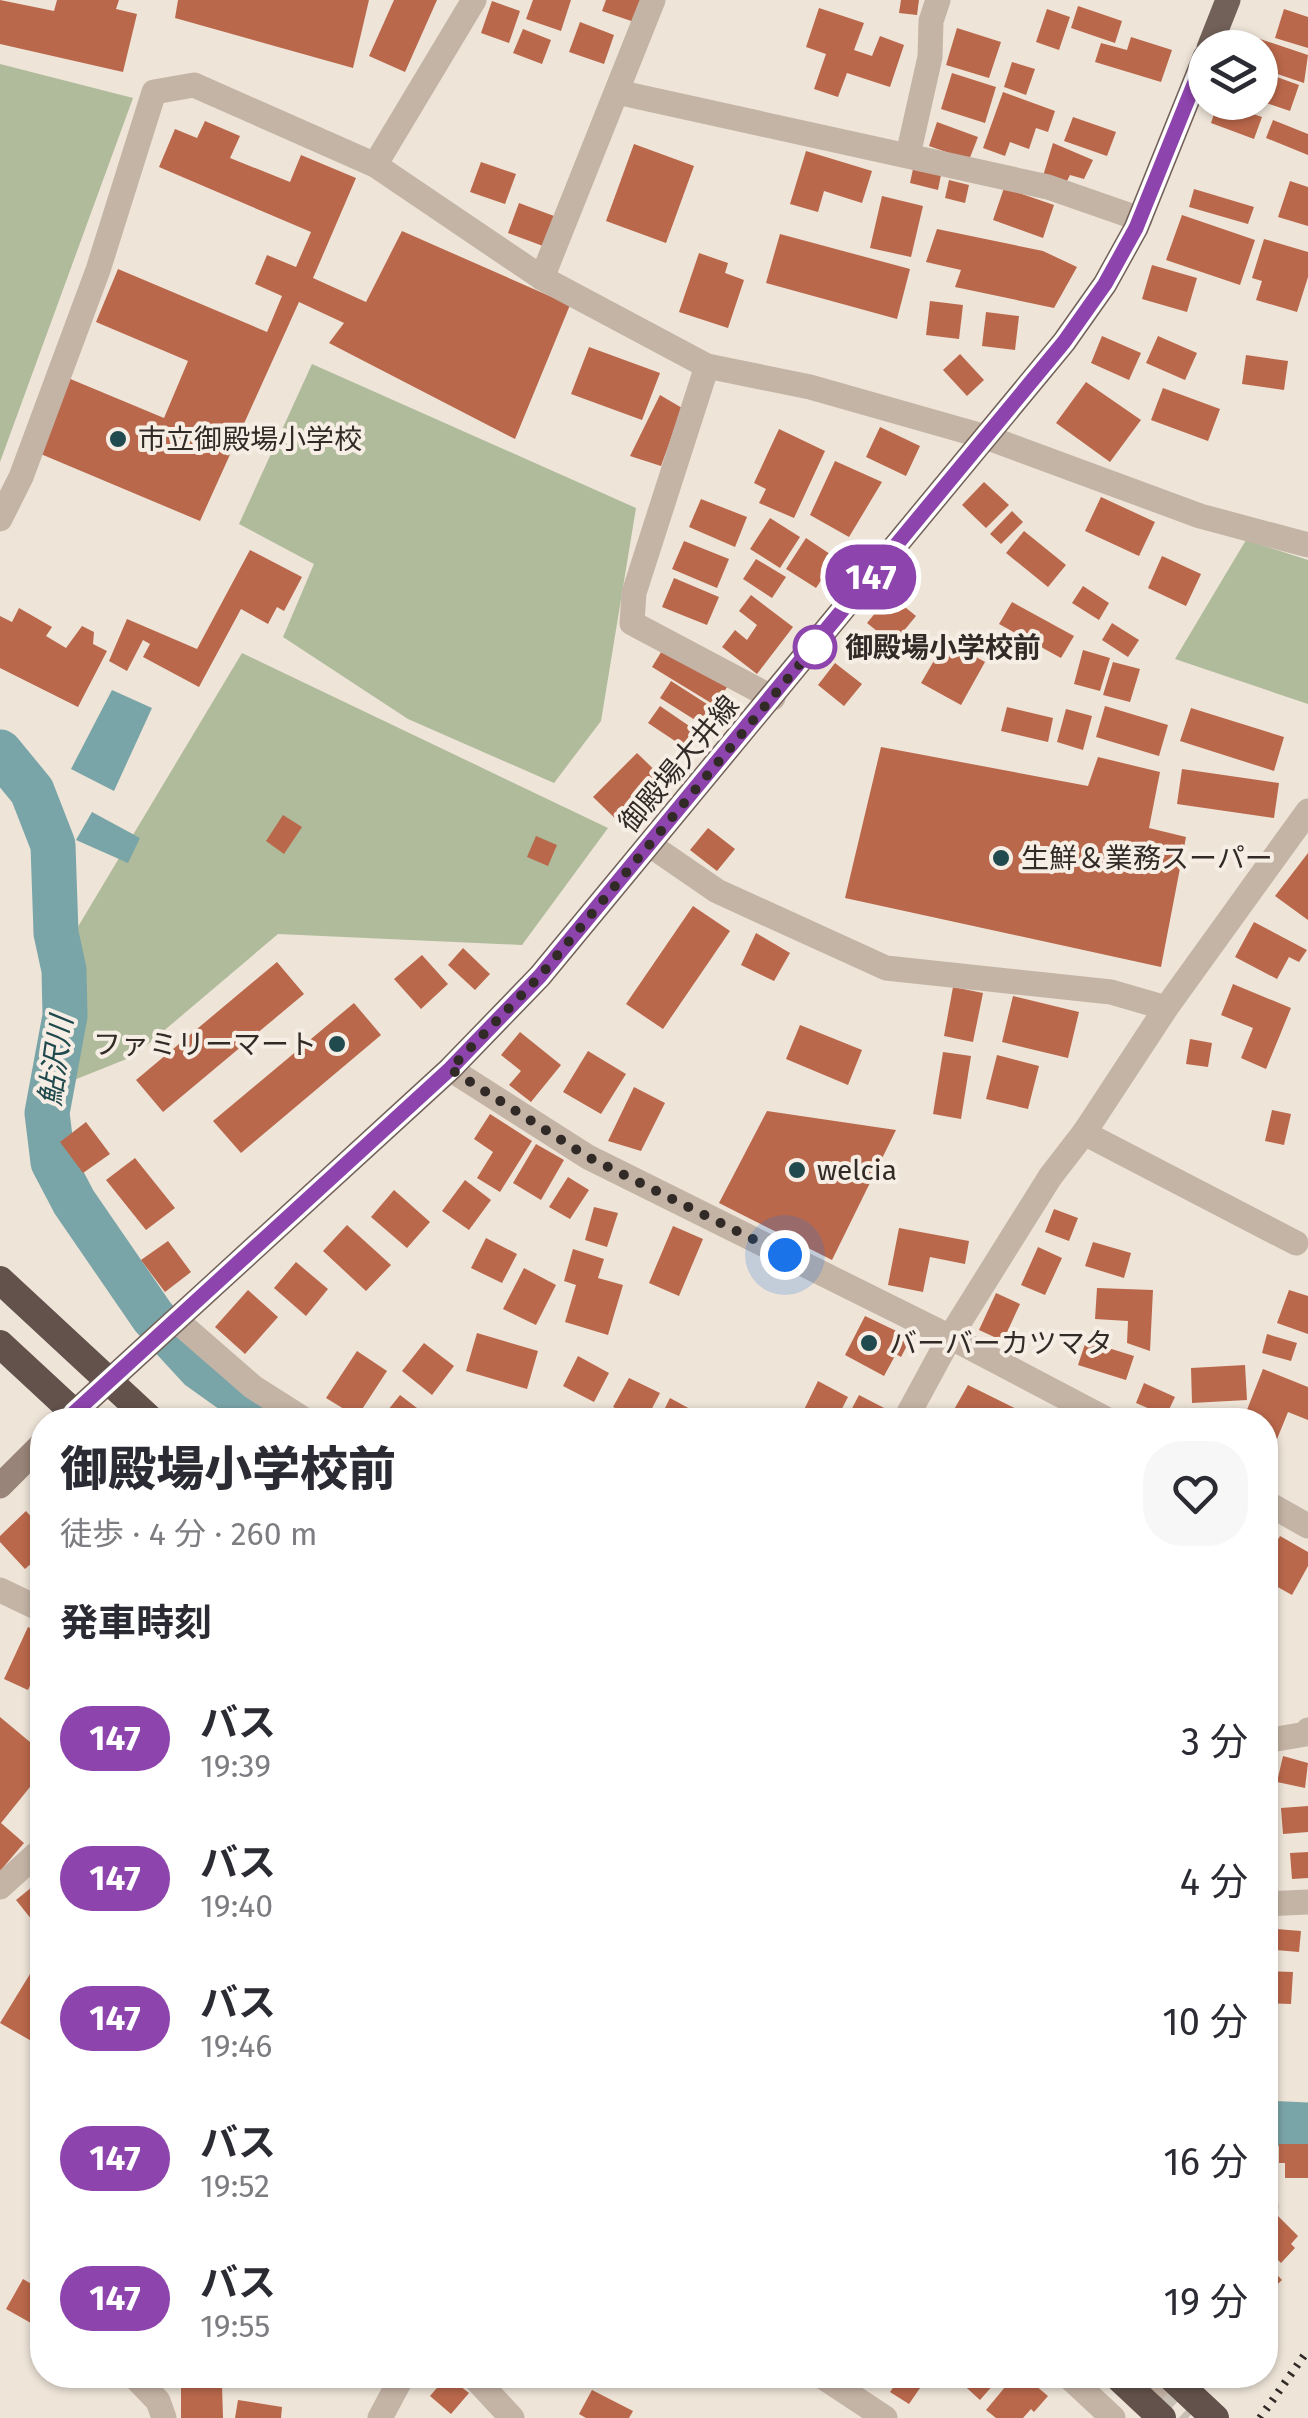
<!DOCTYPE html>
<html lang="ja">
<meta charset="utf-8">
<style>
body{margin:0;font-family:"Fira Sans","Noto Sans JP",sans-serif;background:#f7f7f7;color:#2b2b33;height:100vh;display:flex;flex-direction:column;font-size:38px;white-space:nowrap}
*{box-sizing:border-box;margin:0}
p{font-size:32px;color:#7c7c81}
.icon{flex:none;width:55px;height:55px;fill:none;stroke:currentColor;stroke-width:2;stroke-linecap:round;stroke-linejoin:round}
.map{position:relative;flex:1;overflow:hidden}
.details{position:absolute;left:30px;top:1408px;width:1248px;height:980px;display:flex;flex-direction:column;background:#fff;border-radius:40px;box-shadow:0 2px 8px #0004}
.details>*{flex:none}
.badge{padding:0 20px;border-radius:32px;font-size:35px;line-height:65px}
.tools{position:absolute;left:1188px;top:30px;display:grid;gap:20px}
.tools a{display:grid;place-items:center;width:90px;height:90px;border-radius:50%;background:#fff;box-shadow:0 2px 8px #0004;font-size:50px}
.you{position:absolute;width:50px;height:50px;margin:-25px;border:8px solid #fff;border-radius:50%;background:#1a73e8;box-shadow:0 0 0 15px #1a73e833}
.map>.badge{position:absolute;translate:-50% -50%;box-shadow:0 0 0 5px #fff}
h2{padding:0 30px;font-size:38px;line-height:90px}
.round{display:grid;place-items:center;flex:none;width:105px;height:105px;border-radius:40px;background:#f7f7f7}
.summary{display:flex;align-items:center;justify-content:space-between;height:170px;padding:0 30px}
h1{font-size:48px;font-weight:800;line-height:75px}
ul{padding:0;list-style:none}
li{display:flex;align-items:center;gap:30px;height:140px;padding:0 30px}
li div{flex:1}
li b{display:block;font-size:38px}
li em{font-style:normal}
li .badge{min-width:110px;font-weight:700;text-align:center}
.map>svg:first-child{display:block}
.green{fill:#afbb9a}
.water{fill:#7aa5a8}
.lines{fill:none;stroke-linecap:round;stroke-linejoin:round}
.river{stroke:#7aa5a8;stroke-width:45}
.building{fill:#ba684b}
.minor-tunnel{stroke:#c8bfb4;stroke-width:25;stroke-dasharray:25 12;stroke-linecap:butt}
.minor{stroke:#c4b4a6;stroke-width:25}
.secondary{stroke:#988478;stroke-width:25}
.primary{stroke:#726158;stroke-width:25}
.trunk{stroke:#62524b;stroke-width:28}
.rail{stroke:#312a26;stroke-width:8;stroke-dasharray:2.5 8;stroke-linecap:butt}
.line-casing{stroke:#fff;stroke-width:22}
.line{stroke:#8e44ad;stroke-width:15}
.walk{stroke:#312a26;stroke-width:10;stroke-dasharray:0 18}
.poi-dot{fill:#204a4e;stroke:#f6eee4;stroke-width:4}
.stop-dot{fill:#fff;stroke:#8e44ad;stroke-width:5}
.labels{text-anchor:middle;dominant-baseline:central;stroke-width:8;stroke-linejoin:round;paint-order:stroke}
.poi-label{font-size:28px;fill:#312a26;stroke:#f6eee4;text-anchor:start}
.stop-label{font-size:28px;font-weight:bold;fill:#312a26;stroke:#f6eee4;text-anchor:start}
.street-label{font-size:28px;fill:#312a26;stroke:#f6eee4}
.water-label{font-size:30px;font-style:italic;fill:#204a4e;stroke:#f6eee4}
</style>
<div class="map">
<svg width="1308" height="2418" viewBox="0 0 1308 2418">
<rect width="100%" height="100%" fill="#eee4d8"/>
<g class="green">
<path d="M0 64 133 98 0 462Z"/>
<path d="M312 364 636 508 601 721 554 783 408 719 283 637 314 564 239 524Z"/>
<path d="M1246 540 1308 560V704L1175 659Z"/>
<path d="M242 653 608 828 522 945 278 934 134 1056 64 1084 73 935Z"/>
</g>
<g class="water">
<path d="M112 690 152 708 114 791 71 769Z"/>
<path d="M92 812 140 838 128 863 76 840Z"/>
</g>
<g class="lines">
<g class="river">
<path d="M0 752 32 791 53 845 56 933 64 970 65 1016 47 1113 53 1162 74 1202 153 1317 200 1368 273 1420"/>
<path d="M1265 2123 1308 2125"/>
</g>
</g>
<g class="building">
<path d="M0 0 54 11 57 0H119L116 9 137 14 123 72 0 44Z"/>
<path d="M178 0H369L353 68 175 18Z"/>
<path d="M394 0H437L405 72 369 56Z"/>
<path d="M533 0H571L561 31 526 19Z"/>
<path d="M606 0H645L637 23 602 11Z"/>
<path d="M901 0H919L917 15 899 13Z"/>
<path d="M492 1 520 11 509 43 481 33Z"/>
<path d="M1078 6 1122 21 1115 43 1071 28Z"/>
<path d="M819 8 864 23 854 50 872 56 880 36 904 45 890 87 847 73 838 97 814 89 826 54 806 47Z"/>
<path d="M1047 9 1070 17 1059 50 1036 42Z"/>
<path d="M1284 9 1308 17V48L1275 38Z"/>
<path d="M580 22 614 35 604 64 569 52Z"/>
<path d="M957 28 1001 42 989 78 946 65Z"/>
<path d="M523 29 551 40 542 64 513 53Z"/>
<path d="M1251 36 1308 55 1304 83 1260 68V48H1247Z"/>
<path d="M1131 37 1172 50 1161 82 1095 62 1101 43 1127 50Z"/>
<path d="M1012 62 1035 69 1026 95 1004 87Z"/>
<path d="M1260 71 1299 85 1290 111 1260 101Z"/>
<path d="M952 73 996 87 985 123 941 109Z"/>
<path d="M1003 92 1055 111 1048 132 1036 128 1029 149 1010 142 1005 156 983 148Z"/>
<path d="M1218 102 1262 117 1254 139 1211 123Z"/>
<path d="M1073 117 1116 132 1107 156 1064 141Z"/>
<path d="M1273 120 1308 134V155L1266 138Z"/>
<path d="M205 121 240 136 230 158 290 182 301 155 356 178 313 278 366 302 402 231 570 305 515 439 329 343 344 323 299 302 200 521 36 452 68 378 164 418 188 361 96 322 118 269 267 332 282 296 255 284 267 255 296 267 311 232 159 167 175 129 197 138Z"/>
<path d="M937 122 978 137 969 160 929 146Z"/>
<path d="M1053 143 1093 160 1084 179 1070 175 1066 183 1043 176Z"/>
<path d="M634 144 694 166 666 243 606 221Z"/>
<path d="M806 151 872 171 862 203 824 191 818 212 790 204Z"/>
<path d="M481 162 516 174 505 204 470 192Z"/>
<path d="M913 169 941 175 938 190 910 183Z"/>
<path d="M949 180 969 185 965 203 945 198Z"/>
<path d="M1290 181 1308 187V226L1278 217Z"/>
<path d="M1004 188 1054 205 1043 238 993 220Z"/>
<path d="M1194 189 1254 207 1248 224 1189 207Z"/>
<path d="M882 196 923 206 911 257 870 248Z"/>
<path d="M519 203 554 216 543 246 508 233Z"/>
<path d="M1182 215 1255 240 1240 285 1166 260Z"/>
<path d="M937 229 1043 251 1077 267 1054 308 955 287 961 270 926 262Z"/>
<path d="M780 234 910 269 897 319 766 283Z"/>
<path d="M1264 239 1308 252V277L1297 312 1256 300 1262 281 1252 278Z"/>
<path d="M699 253 728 263 725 273 744 280 728 328 679 312Z"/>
<path d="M1152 265 1197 278 1187 312 1142 299Z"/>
<path d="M930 301 963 305 959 339 926 335Z"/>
<path d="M986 312 1019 316 1015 350 982 346Z"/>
<path d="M1102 336 1141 353 1129 380 1091 363Z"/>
<path d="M1158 336 1197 353 1185 380 1146 363Z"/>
<path d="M589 347 660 373 642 420 571 394Z"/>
<path d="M960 354 984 380 967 396 943 370Z"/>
<path d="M1246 355 1288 361 1284 390 1242 384Z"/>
<path d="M1086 382 1141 420 1110 462 1056 423Z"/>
<path d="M1163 388 1220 409 1208 441 1151 420Z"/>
<path d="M660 395 682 408 661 466 630 456Z"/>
<path d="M880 427 920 446 906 476 866 457Z"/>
<path d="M779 429 825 451 794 518 759 503 766 489 754 483Z"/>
<path d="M835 461 882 482 849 537 810 515Z"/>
<path d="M984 482 1009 505 986 528 962 505Z"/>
<path d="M1101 497 1155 522 1139 556 1085 531Z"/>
<path d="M701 499 747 517 735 547 689 527Z"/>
<path d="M1012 511 1023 522 1001 544 990 534Z"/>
<path d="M770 518 800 537 780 568 750 549Z"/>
<path d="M1024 531 1066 565 1048 587 1006 553Z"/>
<path d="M806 538 836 558 816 588 786 569Z"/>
<path d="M684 541 729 559 717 588 672 569Z"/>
<path d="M250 550 302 577 284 611 277 607 268 624 241 609 199 687 143 657 150 644 143 640 127 671 109 661 127 619 197 649Z"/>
<path d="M1162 556 1201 574 1186 606 1148 588Z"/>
<path d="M756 559 786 577 772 598 743 579Z"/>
<path d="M674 578 719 597 707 625 662 607Z"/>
<path d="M1083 586 1109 603 1099 620 1072 603Z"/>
<path d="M751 595 793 627 757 674 722 647 735 630 747 640 757 625 739 611Z"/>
<path d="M890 595 916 616 893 644 867 623Z"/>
<path d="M1012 602 1074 636 1061 658 999 624Z"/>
<path d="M19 608 52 627 46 636 66 648 82 626 94 632 93 644 107 651 78 707 0 668V616L12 622Z"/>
<path d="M1112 623 1139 640 1128 657 1102 640Z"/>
<path d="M946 640 985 662 961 705 921 683Z"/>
<path d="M663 649 727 687 716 706 652 667Z"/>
<path d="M1083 650 1110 658 1100 691 1074 684Z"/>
<path d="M1113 662 1140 669 1130 702 1103 695Z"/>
<path d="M835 663 862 684 844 706 818 685Z"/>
<path d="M671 681 721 713 711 730 660 698Z"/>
<path d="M660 706 695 730 684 747 648 723Z"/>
<path d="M1105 706 1168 725 1159 756 1096 737Z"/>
<path d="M1007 707 1053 718 1048 742 1001 731Z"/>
<path d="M1191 708 1284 737 1274 771 1180 741Z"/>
<path d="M1066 709 1092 716 1083 750 1057 742Z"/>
<path d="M881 747 1088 786 1098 757 1160 772 1149 828 1186 837 1161 967 845 898Z"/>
<path d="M637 753 666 781 622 825 593 797Z"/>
<path d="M1182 769 1279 783 1274 818 1177 804Z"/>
<path d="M283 815 302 827 284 854 266 841Z"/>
<path d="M708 828 735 849 717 871 690 850Z"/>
<path d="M536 836 557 845 548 866 527 857Z"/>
<path d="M1308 853V920L1275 896Z"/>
<path d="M693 906 730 931 663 1029 626 1004Z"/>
<path d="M1254 922 1307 950 1299 962 1289 957 1277 979 1235 957Z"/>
<path d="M756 933 790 953 774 981 741 965Z"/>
<path d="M463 948 490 974 475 990 448 965Z"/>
<path d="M422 955 448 984 421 1009 394 979Z"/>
<path d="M277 962 304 994 163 1112 136 1080Z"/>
<path d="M1233 984 1291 1008 1266 1069 1241 1058 1253 1028 1221 1015Z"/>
<path d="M953 987 983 993 973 1042 944 1036Z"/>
<path d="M1013 996 1079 1012 1068 1058 1002 1042Z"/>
<path d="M354 1003 381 1035 241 1153 213 1121Z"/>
<path d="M800 1025 862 1050 848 1085 786 1059Z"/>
<path d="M520 1032 561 1065 531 1102 509 1085 521 1071 501 1055Z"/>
<path d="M1190 1039 1212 1043 1208 1067 1186 1064Z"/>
<path d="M588 1051 626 1074 601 1114 563 1092Z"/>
<path d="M943 1052 971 1056 961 1119 933 1114Z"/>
<path d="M997 1055 1039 1066 1028 1109 986 1099Z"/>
<path d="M634 1087 665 1103 641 1151 608 1141Z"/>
<path d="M1272 1110 1291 1114 1284 1145 1265 1141Z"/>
<path d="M767 1111 896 1130 832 1260 719 1203Z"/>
<path d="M490 1114 532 1141 500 1192 477 1178 493 1152 474 1139Z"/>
<path d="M86 1122 110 1154 83 1173 60 1142Z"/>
<path d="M536 1144 564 1160 541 1200 513 1183Z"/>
<path d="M135 1158 175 1208 146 1230 106 1180Z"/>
<path d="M568 1177 589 1190 570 1219 549 1207Z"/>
<path d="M465 1180 491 1200 469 1230 442 1211Z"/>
<path d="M394 1190 430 1222 407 1248 371 1217Z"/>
<path d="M594 1207 618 1213 607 1247 585 1240Z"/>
<path d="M1054 1209 1078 1218 1069 1241 1045 1232Z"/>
<path d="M347 1225 391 1265 366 1291 323 1251Z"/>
<path d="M673 1226 703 1239 679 1296 649 1283Z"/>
<path d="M899 1228 969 1241 965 1264 930 1257 923 1292 888 1285Z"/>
<path d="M486 1238 517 1254 502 1283 471 1268Z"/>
<path d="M168 1241 191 1272 165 1292 141 1260Z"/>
<path d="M1093 1242 1131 1253 1124 1278 1085 1266Z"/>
<path d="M1038 1247 1062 1258 1045 1295 1021 1285Z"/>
<path d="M573 1249 604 1259 598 1278 623 1285 608 1335 565 1322 576 1285 564 1281Z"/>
<path d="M296 1262 328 1289 306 1316 274 1288Z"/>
<path d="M524 1268 556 1285 536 1325 503 1309Z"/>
<path d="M1097 1288 1153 1290 1150 1351 1127 1343 1128 1321 1095 1319Z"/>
<path d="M248 1290 278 1317 245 1354 215 1327Z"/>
<path d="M1289 1290 1308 1296V1334L1277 1323Z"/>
<path d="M996 1293 1020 1304 1003 1341 979 1330Z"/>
<path d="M865 1316 911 1338 901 1357 896 1354 884 1376 845 1355Z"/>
<path d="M477 1333 538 1351 527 1389 466 1371Z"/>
<path d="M1267 1334 1297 1343 1291 1361 1262 1353Z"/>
<path d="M1086 1341 1134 1356 1126 1380 1078 1365Z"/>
<path d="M424 1343 454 1366 432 1395 402 1371Z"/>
<path d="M357 1351 387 1371 357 1417 326 1398Z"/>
<path d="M578 1356 609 1373 594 1402 563 1386Z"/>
<path d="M1245 1365 1247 1400 1192 1403 1191 1368Z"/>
<path d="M1263 1369 1308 1387V1420L1288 1412 1273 1449 1265 1445V1420H1243Z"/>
<path d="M629 1378 660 1393 646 1420H639L613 1407Z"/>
<path d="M818 1381 848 1397 836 1420H799Z"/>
<path d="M1144 1383 1175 1397 1166 1416 1136 1403Z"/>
<path d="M968 1385 1039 1420H948Z"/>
<path d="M400 1395 430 1418 428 1420H380Z"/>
<path d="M859 1395 888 1410 882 1420H846Z"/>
<path d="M670 1398 701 1415 698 1420H659Z"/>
<path d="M26 1511 42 1529V1554L25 1569 0 1542V1536Z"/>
<path d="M1280 1536 1308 1552V1566L1292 1595 1265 1580V1562Z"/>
<path d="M28 1627 42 1634V1659L28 1690 4 1679Z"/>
<path d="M0 1717 42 1752V1772L1 1823 24 1843 0 1871Z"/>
<path d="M1283 1756 1308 1763 1305 1788 1277 1782Z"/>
<path d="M1308 1806V1832L1283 1834 1281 1808Z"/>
<path d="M1308 1852V1878L1292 1879 1290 1853Z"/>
<path d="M42 1879V1920L36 1925 16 1900Z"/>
<path d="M1265 1928 1301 1931 1299 1952 1265 1949Z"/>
<path d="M1265 1971 1293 1972 1291 2004 1265 2003Z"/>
<path d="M30 1974 42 1981V2031L35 2043 0 2023Z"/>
<path d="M1279 2144H1308V2178H1285V2163H1279Z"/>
<path d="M1277 2215 1298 2236 1291 2244 1295 2248 1281 2263 1265 2247V2228Z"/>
<path d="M1265 2262 1282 2280 1265 2296Z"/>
<path d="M23 2279 42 2290V2302L31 2323 6 2309Z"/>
<path d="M902 2375H929L909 2404 890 2392Z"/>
<path d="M960 2375H1002L980 2400 957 2379Z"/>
<path d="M1015 2375H1023L1048 2396 1034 2412 1031 2409 1023 2418H996L986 2410Z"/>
<path d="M447 2376 469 2393 451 2414 430 2396Z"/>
<path d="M181 2385H222L223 2418H181Z"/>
<path d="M592 2390 633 2411 629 2418H586L579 2414Z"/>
<path d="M238 2400 282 2407 281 2418H235Z"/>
</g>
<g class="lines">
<path class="minor-tunnel" d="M1156 2388 1188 2418"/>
<g class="minor">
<path d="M617 92 1048 187 1140 219"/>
<path d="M908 155 930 57 931 21 938 0"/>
<path d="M375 165 474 0"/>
<path d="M542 278 653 0"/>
<path d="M707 366 634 593 632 623 773 698"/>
<path d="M0 519 21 477 98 270 154 92 194 85 375 165 542 278 707 366 810 387 986 437 1200 516 1308 545"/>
<path d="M650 845 717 891 886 968 1111 992 1166 1008"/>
<path d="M450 1069 588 1157 950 1337 1108 1420"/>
<path d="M1084 1133 1296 1243"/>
<path d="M176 1320 253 1387 305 1420"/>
<path d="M905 1420 950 1337 1050 1177 1084 1133 1166 1008 1308 811"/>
<path d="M1265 1502 1308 1526"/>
<path d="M0 1590 42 1610"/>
<path d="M1265 1741 1306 1734 1308 1730"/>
<path d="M0 1887 42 1849"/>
<path d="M1265 1904 1308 1902"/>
<path d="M1265 2208 1266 2207"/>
<path d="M133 2375 158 2401 164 2418"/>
<path d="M472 2375 512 2418"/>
<path d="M820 2375 885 2418"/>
<path d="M1067 2375 1113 2418"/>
<path d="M1142 2375 1156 2388"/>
<path d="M380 2418 403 2375"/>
</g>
<path class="secondary" d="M0 1486 42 1444"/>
<g class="primary">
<path d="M1209 48 1228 0"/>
<path d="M74 1413 450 1069 540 976 1064 342 1105 284 1136 228 1205 57"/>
</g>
<g class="trunk">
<path d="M0 1280 151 1420"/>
<path d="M0 1344 82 1420"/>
<path d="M1116 2375 1162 2418"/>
<path d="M1169 2375 1215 2418"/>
</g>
<path class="rail" d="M1260 2418 1308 2350"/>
</g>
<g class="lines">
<g class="line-casing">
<path id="line" d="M74 1413 450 1069 540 976 1064 342 1105 284 1136 228 1205 57"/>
</g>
<use href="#line" class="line"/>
<path class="walk" d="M785 1255 588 1157 450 1069 540 976 820 640 815 647"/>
</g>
<g class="poi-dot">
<circle cx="118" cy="439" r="10"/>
<circle cx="1001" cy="858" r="10"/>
<circle cx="337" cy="1044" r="10"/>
<circle cx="797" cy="1170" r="10"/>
<circle cx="869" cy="1343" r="10"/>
</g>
<circle class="stop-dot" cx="815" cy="647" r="20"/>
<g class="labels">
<g class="poi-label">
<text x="138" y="439">市立御殿場小学校</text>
<text x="1021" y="858">生鮮＆業務スーパー</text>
<text x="317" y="1044" text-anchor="end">ファミリーマート</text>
<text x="817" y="1170">welcia</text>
<text x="889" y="1343">バーバーカツマタ</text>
</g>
<g class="stop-label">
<text x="845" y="647">御殿場小学校前</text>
</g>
<g class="street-label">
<text transform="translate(679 764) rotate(-50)">御殿場大井線</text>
</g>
<g class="water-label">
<text transform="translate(56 1061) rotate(-82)">鮎沢川</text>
</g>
</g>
</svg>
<div class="tools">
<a><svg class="icon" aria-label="layers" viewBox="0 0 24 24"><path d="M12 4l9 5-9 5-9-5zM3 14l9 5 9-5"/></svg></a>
</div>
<div class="you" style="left:785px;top:1255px"></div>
<b class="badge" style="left:871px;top:577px;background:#8e44ad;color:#fff">147</b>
<section class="details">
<div class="summary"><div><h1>御殿場小学校前</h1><p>徒歩 · 4 分 · 260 m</p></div><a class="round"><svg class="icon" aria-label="heart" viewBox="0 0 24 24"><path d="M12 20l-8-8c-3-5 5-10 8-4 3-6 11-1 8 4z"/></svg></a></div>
<h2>発車時刻</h2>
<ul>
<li><span class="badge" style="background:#8e44ad;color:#fff">147</span><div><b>バス</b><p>19:39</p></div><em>3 分</em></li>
<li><span class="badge" style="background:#8e44ad;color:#fff">147</span><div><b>バス</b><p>19:40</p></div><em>4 分</em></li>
<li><span class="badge" style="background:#8e44ad;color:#fff">147</span><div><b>バス</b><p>19:46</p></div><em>10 分</em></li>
<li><span class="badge" style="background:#8e44ad;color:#fff">147</span><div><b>バス</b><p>19:52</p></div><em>16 分</em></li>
<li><span class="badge" style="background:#8e44ad;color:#fff">147</span><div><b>バス</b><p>19:55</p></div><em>19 分</em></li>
</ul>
</section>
</div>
